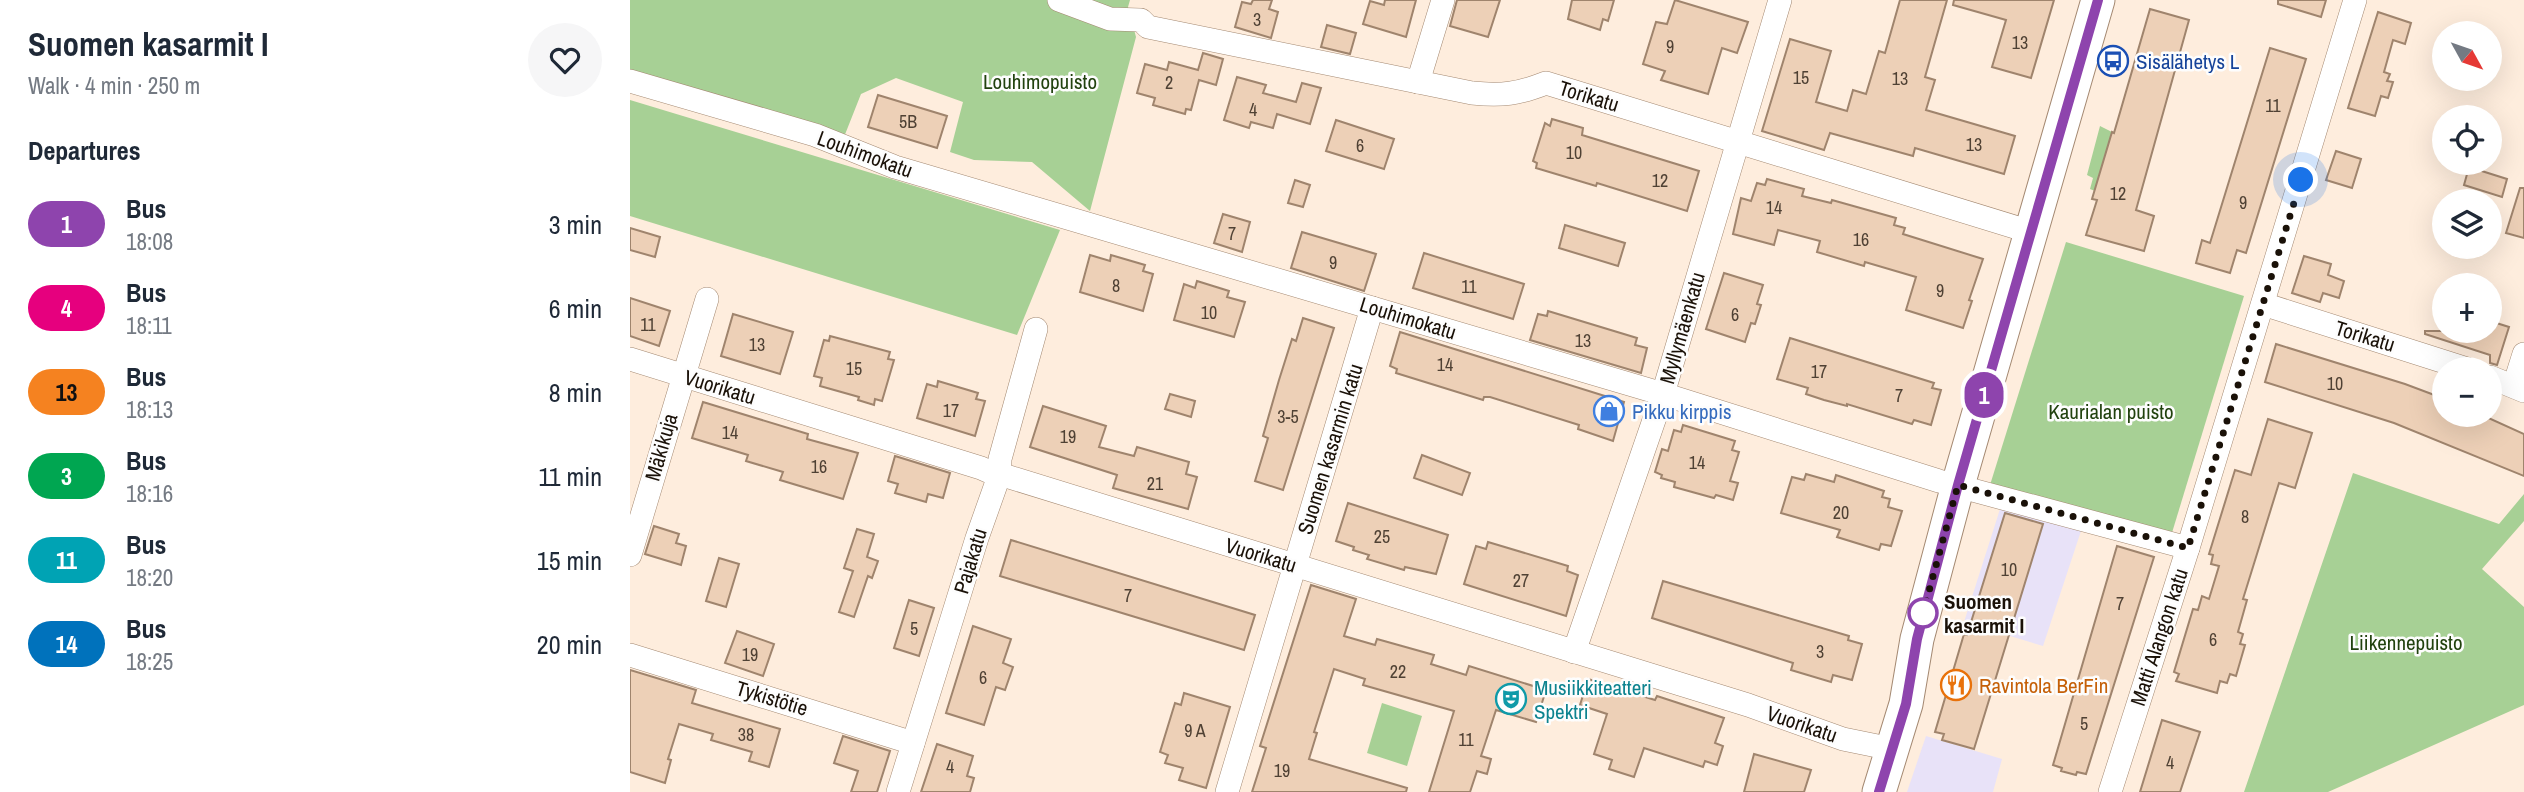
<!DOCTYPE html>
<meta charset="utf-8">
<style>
body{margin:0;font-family:"Archivo Narrow",sans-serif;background:#f6f6f7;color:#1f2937;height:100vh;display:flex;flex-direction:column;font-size:26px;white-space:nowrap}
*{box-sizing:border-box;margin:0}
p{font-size:23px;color:#747a83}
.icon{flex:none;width:38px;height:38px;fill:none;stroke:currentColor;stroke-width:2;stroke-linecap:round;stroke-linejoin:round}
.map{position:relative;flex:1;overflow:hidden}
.side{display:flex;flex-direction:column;background:#fff;width:630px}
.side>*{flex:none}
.badge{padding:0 14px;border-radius:23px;font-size:24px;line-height:46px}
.needle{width:46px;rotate:130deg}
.buttons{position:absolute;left:1802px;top:21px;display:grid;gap:14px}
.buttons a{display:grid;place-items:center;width:70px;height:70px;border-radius:50%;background:#fff;box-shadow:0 7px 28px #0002;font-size:35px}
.you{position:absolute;width:35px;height:35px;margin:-18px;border:5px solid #fff;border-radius:50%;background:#1a73e8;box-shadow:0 0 0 10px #1a73e833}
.map>.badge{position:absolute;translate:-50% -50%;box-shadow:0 0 0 4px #fff}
h2{padding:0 28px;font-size:26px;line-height:63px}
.round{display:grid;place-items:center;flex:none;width:74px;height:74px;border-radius:37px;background:#f6f6f7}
.overview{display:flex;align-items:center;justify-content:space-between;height:119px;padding:0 28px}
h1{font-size:33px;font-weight:800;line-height:52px}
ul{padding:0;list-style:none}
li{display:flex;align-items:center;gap:21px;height:84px;padding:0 28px}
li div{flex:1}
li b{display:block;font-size:26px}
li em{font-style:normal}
li .badge{min-width:77px;font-weight:700;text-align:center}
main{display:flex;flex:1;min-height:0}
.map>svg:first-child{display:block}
.commercial{fill:#e8e2f8}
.green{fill:#a7d095}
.building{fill:#edd0b7;stroke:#9f846d;stroke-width:2}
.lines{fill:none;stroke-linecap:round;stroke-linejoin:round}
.minor-casing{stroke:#a48972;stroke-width:24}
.secondary-casing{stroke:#a48972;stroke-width:35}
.minor{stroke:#fff;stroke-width:23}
.secondary{stroke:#fff;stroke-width:33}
.line-casing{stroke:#fff;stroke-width:16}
.line{stroke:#8e44ad;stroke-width:10}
.walk{stroke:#1a1108;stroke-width:7;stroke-dasharray:0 12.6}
.stop-dot{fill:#fff;stroke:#8e44ad;stroke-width:3.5}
.labels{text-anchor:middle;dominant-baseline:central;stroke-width:5;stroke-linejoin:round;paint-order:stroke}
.number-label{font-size:18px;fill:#4f4134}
.transit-label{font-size:21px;fill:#164399;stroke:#fdfdfd;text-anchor:start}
.park-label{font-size:21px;fill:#21420e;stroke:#fdfdfd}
.street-label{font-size:21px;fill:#1a1108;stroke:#fdfdfd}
.shop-label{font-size:21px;fill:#366cbe;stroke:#fdfdfd;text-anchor:start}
.stop-label{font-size:21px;font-weight:bold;fill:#1a1108;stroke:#fdfdfd;text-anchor:start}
.food-label{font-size:21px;fill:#c56008;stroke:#fdfdfd;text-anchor:start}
.culture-label{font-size:21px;fill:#0d838f;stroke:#fdfdfd;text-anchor:start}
</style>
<main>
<section class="side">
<div class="overview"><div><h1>Suomen kasarmit I</h1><p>Walk · 4 min · 250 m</p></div><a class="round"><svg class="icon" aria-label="heart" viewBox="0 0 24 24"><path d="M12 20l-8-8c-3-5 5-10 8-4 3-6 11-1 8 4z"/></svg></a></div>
<h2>Departures</h2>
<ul>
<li><span class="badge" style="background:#8e44ad;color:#fff">1</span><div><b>Bus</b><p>18:08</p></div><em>3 min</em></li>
<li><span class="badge" style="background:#e6007e;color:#fff">4</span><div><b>Bus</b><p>18:11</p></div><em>6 min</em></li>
<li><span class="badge" style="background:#f58220;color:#111">13</span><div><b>Bus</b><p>18:13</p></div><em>8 min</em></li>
<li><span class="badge" style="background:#00a651;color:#fff">3</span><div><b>Bus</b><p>18:16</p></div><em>11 min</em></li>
<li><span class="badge" style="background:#00a3b4;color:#fff">11</span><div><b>Bus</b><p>18:20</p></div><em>15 min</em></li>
<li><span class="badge" style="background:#0072bc;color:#fff">14</span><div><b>Bus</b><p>18:25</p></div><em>20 min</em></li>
</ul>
</section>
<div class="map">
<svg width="1894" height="792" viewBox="0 0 1894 792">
<rect width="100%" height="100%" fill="#feeddd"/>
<g class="commercial">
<path d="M1371 506 1451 531 1413 646 1334 622Z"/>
<path d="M1296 736 1372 759 1363 792H1277Z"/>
</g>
<g class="green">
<path d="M0 0H500L498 7 506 37 460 211 402 162 344 160 320 152 333 102 266 78 231 94 214 137 0 73Z"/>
<path d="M0 100 430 230 387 335 0 216Z"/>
<path d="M1470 126 1482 132 1465 191 1460 189 1463 178 1457 175Z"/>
<path d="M1436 242 1614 296 1541 536 1360 485Z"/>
<path d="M1723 473 1869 524 1894 494V521L1852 569 1894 607V705L1698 792H1614Z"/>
<path d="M752 703 792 716 777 766 737 753Z"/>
</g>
<g class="building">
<path d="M623 0H642L639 9 648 12 641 38 605 27 612 2 621 4Z"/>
<path d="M755 0H786L776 37 733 24 740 1 754 5Z"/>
<path d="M827 0H870L858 37 820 26Z"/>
<path d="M942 0H984L978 21 973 19 970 30 938 19Z"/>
<path d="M1045 0 1118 22 1107 53 1092 48 1078 94 1031 80 1035 71 1013 64 1026 22 1037 24Z"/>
<path d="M1270 0H1317L1295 77 1305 80 1296 110 1385 136 1374 174 1285 148 1283 156 1200 133 1194 150 1132 131 1160 39 1201 51 1186 102 1217 111 1223 90 1236 94 1249 51 1255 53Z"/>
<path d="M1324 0H1424L1401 78 1362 67 1376 20 1323 5Z"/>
<path d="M1648 0H1696L1691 17 1648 4Z"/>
<path d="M1520 9 1559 20 1506 210 1524 216 1514 251 1456 235 1467 200 1462 199 1482 132 1484 133Z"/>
<path d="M1748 12 1781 23 1775 44 1763 40 1754 72 1760 74 1757 81 1763 82 1758 98 1751 96 1745 116 1718 108Z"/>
<path d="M697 25 726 33 720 54 691 47Z"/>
<path d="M1640 48 1676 59 1616 253 1607 250 1600 273 1566 263 1572 240 1580 243Z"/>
<path d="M573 53 593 59 586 85 569 80 561 110 556 109 555 114 523 105 525 98 507 93 515 64 537 70 539 62 568 70Z"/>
<path d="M607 77 636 85 633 93 666 102 672 83 691 88 680 124 647 114 643 128 621 122 619 128 594 120Z"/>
<path d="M248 95 317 116 307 148 238 127Z"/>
<path d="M922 119 953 128 952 135 1069 171 1057 211 967 183 966 186 906 168 907 163 903 161 915 123 920 126Z"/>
<path d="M706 120 764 139 754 169 696 151Z"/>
<path d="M1706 151 1731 159 1722 188 1696 180Z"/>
<path d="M1839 167 1877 179 1872 197 1834 185Z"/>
<path d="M1137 179 1174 189 1172 196 1201 203 1202 200 1266 218 1264 225 1275 228 1273 234 1353 259 1339 300 1342 301 1333 328 1276 310 1286 277 1235 262 1234 266 1187 252 1190 241 1148 230 1144 245 1103 234 1111 198 1121 201 1127 183 1135 185Z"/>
<path d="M665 180 680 185 673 207 658 203Z"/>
<path d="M1890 188H1894V238L1876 233Z"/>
<path d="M593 214 620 222 612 252 584 243Z"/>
<path d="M935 225 995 243 988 266 929 248Z"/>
<path d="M0 228 30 237 25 257 0 250Z"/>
<path d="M672 232 746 254 734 291 661 268Z"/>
<path d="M794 253 894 284 883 319 783 288Z"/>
<path d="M460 255 480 261 481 255 515 265 513 271 523 274 513 311 450 292Z"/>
<path d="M1674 256 1701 264 1698 275 1714 281 1709 298 1693 293 1690 302 1662 293Z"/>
<path d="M1094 273 1133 285 1127 304 1131 305 1125 324 1121 323 1115 342 1076 329Z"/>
<path d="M567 281 599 291 597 297 615 302 604 337 544 320 554 284 565 288Z"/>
<path d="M0 298 40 311 29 346 0 336Z"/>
<path d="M918 311 1007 338 1005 345 1017 348 1011 373 900 340 908 314 917 316Z"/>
<path d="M103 314 163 332 150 374 91 356Z"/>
<path d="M673 318 704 328 653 490 625 481 638 438 633 436 649 380 662 339 666 341Z"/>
<path d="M1860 321 1879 327 1867 365 1860 363V355L1795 334V331H1860Z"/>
<path d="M770 332 994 402 983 441 948 429 949 425 860 397H854L853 400 766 373 767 369 760 366Z"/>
<path d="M200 336 260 352 258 359 264 360 252 401 245 399 244 405 228 400 229 397 190 386 192 378 184 376 194 340 199 341Z"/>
<path d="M1160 338 1304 383 1302 388 1311 390 1301 425 1284 420 1282 424 1217 404V406L1194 400 1176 394 1178 388 1147 379Z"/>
<path d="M1646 344 1775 384 1815 399V415H1852L1894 434V476L1764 423 1635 382Z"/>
<path d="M308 381 348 393 346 399 355 401 345 436 287 418 297 384 307 387Z"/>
<path d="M540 394 565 401 561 417 535 409Z"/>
<path d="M73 402 178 434 177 439 228 453 213 499 150 480 153 472 116 461 118 455 62 438Z"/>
<path d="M413 406 476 426 469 447 504 456 507 447 559 462 556 474 567 477 558 509 483 488 487 475 400 447Z"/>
<path d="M1638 419 1682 433 1665 488 1649 483 1613 599 1617 600 1608 632 1613 634 1610 644 1615 645 1606 676 1600 674 1597 683 1590 681 1587 693 1546 681 1549 674 1544 672 1563 609 1568 610 1572 596 1579 599 1589 566 1581 564 1583 555 1579 554 1605 470 1621 475Z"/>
<path d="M1053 425 1105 441 1102 450 1109 452 1100 481 1108 483 1103 500 1086 495 1084 498 1044 487 1045 482 1031 478 1032 475 1025 472 1032 449 1038 451 1044 430 1051 432Z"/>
<path d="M792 455 840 473 832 495 784 478Z"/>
<path d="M265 456 320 473 313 498 298 494 296 502 265 493 268 484 258 481Z"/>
<path d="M1176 474 1204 482 1206 475 1254 491 1252 497 1260 499 1258 507 1272 511 1261 546 1251 544 1249 550 1207 537 1210 530 1151 513 1162 477 1174 480Z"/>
<path d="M718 503 818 535 806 574 775 567 774 570 737 559 739 555 723 550 724 547 706 541Z"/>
<path d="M1375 513 1413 524 1344 749 1312 740 1314 734 1305 732 1334 634 1337 635Z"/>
<path d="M24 526 49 534 46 543 56 546 51 565 15 554Z"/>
<path d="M227 529 244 534 237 557 248 561 242 578 238 576 224 617 209 612 223 571 214 568Z"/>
<path d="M381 540 625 615 614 650 370 576Z"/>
<path d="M858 542 938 566 937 571 948 575 936 616 834 584 846 546 856 549Z"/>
<path d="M1487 546 1524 557 1456 774 1447 772 1446 775 1431 771 1432 768 1423 765Z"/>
<path d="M89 558 109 564 96 607 76 601Z"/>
<path d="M1033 581 1219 636 1218 640 1232 644 1222 680 1203 675 1201 682 1161 670 1163 663 1022 618Z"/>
<path d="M681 585 726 599 714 636 745 645 747 639 804 655 801 664 836 675 839 666 916 690 906 722 866 710 851 756 861 759 857 774 847 771 840 792H799L824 711 733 685 735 679 704 669 684 732 687 733 679 759 777 788 776 792H622L636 748 630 746Z"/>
<path d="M279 600 304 608 289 656 264 648Z"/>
<path d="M343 626 381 639 373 663 383 667 375 690 366 687 354 725 316 713Z"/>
<path d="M107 631 144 644 133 676 95 663Z"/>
<path d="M0 670 66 690 62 703 150 729 139 767 119 761 122 752 81 740 83 734 49 724 38 759 41 760 35 783 0 772Z"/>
<path d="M958 679 1025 700 1027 696 1094 718 1085 743 1093 746 1087 765 1075 761 1073 767 1014 748 1004 777 979 769 982 760 964 754 977 714 950 705Z"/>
<path d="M554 693 600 707 576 788 549 780 553 768 535 763 538 755 530 752 545 703 551 705Z"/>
<path d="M1532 720 1570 732 1550 792H1510Z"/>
<path d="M213 736 260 751 247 792H221L228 771 204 763Z"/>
<path d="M307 744 343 756 337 776 344 778 340 792H291Z"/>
<path d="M1124 754 1181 770 1174 792H1114Z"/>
</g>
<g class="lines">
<g class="minor-casing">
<g id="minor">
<path d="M429 0 480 19 511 20 518 27 842 93C872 96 888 94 916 83L1401 232"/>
<path d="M0 81 185 135 265 167 1033 394 1309 481 1558 548"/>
<path d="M788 82 813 0"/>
<path d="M1633 304 1837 369"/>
<path d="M0 359 351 468 369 476H376L1118 705 1213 739 1262 749"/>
<path d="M1860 377 1894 391"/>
<path d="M1884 386 1894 354"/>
<path d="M0 555 77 299"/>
<path d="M944 652 1033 394 1150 0"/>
<path d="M0 655 283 743"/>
<path d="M268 792 347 538 369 476 370 459 406 329"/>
<path d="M597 792 742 308"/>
<path d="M1480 792 1558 548 1725 0"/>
</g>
</g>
<g class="secondary-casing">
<path id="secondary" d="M1249 792 1276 704 1287 639 1328 485 1468 0"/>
</g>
<use href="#minor" class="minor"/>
<use href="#secondary" class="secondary"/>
</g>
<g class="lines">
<g class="line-casing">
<path id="line" d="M1249 792 1276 704 1287 639 1328 485 1468 0"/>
</g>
<use href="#line" class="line"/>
<path class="walk" d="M1293 613 1328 485 1558 548 1671 180"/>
</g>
<defs>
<g id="bus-ring" transform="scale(1.575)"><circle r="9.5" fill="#fdfdfd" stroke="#1a4fb4" stroke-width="1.5"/><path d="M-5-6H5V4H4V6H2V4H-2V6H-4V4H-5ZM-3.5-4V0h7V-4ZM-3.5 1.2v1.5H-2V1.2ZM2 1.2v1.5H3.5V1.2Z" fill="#1a4fb4"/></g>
<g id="shop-ring" transform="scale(1.575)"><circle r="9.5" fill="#fdfdfd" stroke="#3f7fe0" stroke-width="1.5"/><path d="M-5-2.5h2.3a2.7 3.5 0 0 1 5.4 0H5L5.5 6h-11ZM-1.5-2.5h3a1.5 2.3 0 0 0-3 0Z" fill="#3f7fe0"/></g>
<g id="restaurant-ring" transform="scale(1.575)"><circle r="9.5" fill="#fdfdfd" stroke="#e8710a" stroke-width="1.5"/><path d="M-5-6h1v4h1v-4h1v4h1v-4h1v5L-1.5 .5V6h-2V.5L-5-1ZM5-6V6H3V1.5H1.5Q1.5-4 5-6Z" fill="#e8710a"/></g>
<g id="theatre-ring" transform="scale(1.575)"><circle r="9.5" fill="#fdfdfd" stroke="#0f9aa8" stroke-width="1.5"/><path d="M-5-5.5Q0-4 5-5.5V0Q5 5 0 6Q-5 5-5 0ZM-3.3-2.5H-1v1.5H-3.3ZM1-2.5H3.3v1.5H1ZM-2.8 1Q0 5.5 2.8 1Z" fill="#0f9aa8"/></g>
</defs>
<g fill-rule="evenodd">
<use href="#bus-ring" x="1483" y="61"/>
<use href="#shop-ring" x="979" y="411"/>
<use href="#restaurant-ring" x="1326" y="685"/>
<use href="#theatre-ring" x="881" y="699"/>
</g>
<circle class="stop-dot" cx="1293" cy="613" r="14"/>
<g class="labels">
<g class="number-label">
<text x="627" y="19">3</text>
<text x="1390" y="42">13</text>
<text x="1040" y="46">9</text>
<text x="1171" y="77">15</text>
<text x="1270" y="78">13</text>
<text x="539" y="82">2</text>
<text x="1643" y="105">11</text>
<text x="623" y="109">4</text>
<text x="278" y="121">5B</text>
<text x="1344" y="144">13</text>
<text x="730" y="145">6</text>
<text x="944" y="152">10</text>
<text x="1030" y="180">12</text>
<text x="1488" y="193">12</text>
<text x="1613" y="202">9</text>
<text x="1144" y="207">14</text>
<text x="602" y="233">7</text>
<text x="1231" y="239">16</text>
<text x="703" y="262">9</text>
<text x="486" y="285">8</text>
<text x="839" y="286">11</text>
<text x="1310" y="290">9</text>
<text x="579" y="312">10</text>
<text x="1105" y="314">6</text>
<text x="18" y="324">11</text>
<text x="953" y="340">13</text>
<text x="127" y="344">13</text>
<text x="815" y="364">14</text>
<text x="224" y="368">15</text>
<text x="1189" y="371">17</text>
<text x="1705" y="383">10</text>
<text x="1269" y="395">7</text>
<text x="321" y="410">17</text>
<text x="658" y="416">3-5</text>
<text x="100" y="432">14</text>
<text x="438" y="436">19</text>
<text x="1067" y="462">14</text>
<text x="189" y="466">16</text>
<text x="525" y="483">21</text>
<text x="1211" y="512">20</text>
<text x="1615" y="516">8</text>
<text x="752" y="536">25</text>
<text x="1379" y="569">10</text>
<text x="891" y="580">27</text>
<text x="498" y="595">7</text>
<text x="1490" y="603">7</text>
<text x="284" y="628">5</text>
<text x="1583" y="639">6</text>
<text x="1190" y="651">3</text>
<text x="120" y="654">19</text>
<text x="768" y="671">22</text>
<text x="353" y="677">6</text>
<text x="1454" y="723">5</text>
<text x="565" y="730">9 A</text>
<text x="116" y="734">38</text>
<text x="836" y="739">11</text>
<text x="1540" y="762">4</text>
<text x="320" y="766">4</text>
<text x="652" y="770">19</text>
</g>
<g class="transit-label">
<text x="1506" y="61">Sisälähetys L</text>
</g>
<g class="park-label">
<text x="410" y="81">Louhimopuisto</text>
<text x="1481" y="411">Kaurialan puisto</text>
<text x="1776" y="642">Liikennepuisto</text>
</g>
<g class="street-label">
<text transform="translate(959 96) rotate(17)">Torikatu</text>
<text transform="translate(235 154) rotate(20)">Louhimokatu</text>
<text transform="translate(778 318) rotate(17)">Louhimokatu</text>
<text transform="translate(1052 328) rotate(-74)">Myllymäenkatu</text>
<text transform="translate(1735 336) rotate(17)">Torikatu</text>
<text transform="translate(90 387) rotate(17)">Vuorikatu</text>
<text transform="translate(31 447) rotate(-74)">Mäkikuja</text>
<text transform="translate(700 449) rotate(-73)">Suomen kasarmin katu</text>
<text transform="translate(631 555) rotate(17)">Vuorikatu</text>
<text transform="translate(340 561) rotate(-73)">Pajakatu</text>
<text transform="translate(1529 637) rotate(-72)">Matti Alangon katu</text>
<text transform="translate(142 698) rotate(17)">Tykistötie</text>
<text transform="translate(1172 724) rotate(19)">Vuorikatu</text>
</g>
<g class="shop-label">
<text x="1002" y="411">Pikku kirppis</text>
</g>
<g class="stop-label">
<text x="1314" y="601">Suomen<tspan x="1314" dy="24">kasarmit I</tspan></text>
</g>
<g class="food-label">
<text x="1349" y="685">Ravintola BerFin</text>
</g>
<g class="culture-label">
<text x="904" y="687">Musiikkiteatteri<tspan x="904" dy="24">Spektri</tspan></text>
</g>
</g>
</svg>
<div class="buttons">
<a><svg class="needle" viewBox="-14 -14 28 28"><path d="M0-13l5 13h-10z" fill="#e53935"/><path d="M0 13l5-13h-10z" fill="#747a83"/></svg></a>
<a><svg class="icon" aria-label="locate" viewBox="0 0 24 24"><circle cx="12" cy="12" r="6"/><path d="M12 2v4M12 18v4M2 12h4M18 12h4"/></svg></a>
<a><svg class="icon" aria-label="layers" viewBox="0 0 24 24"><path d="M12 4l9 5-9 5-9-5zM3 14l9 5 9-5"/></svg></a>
<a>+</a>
<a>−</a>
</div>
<div class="you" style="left:1671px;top:180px"></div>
<b class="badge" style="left:1354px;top:395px;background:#8e44ad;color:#fff">1</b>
</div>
</main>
